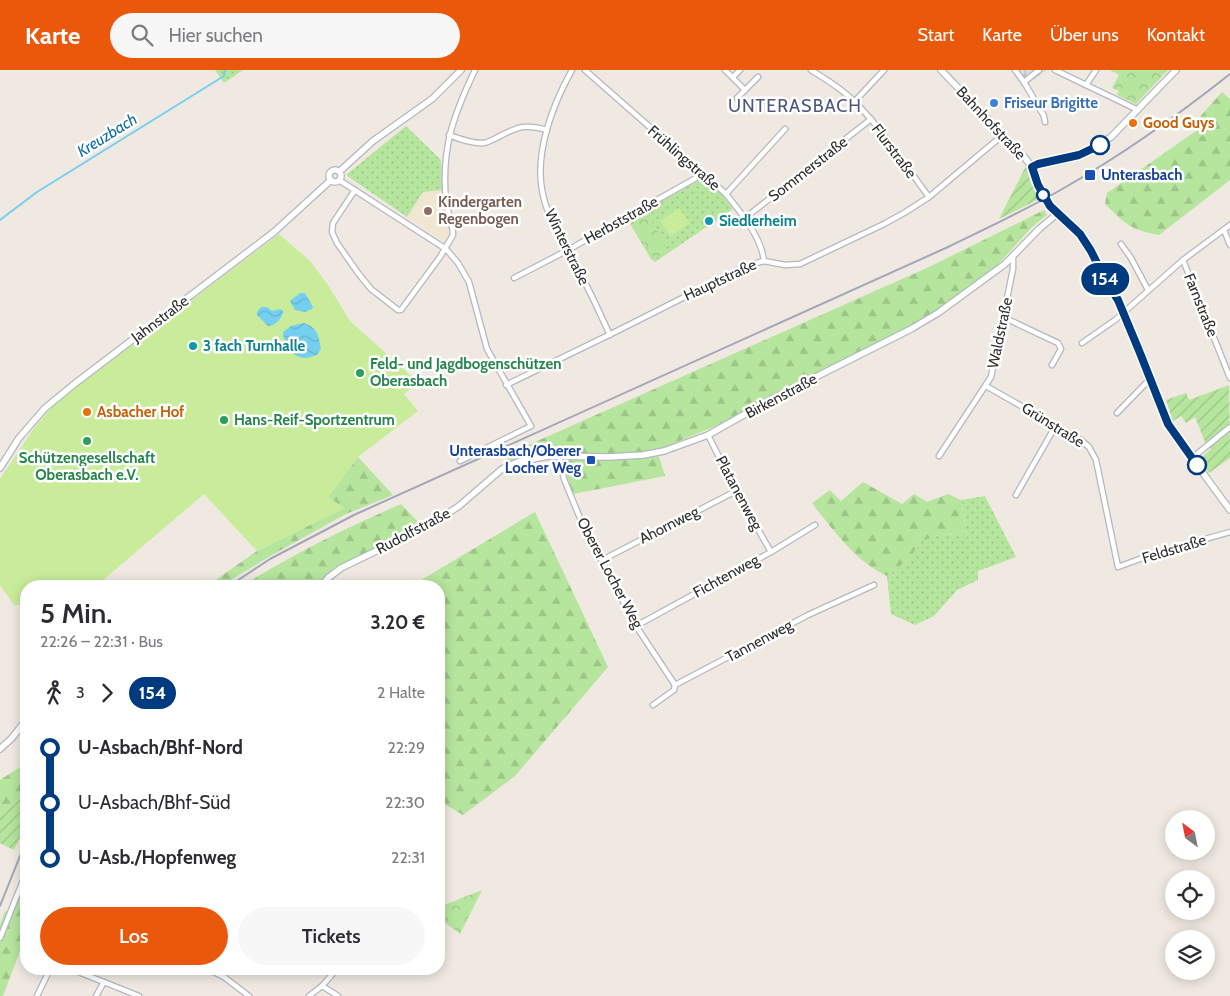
<!DOCTYPE html>
<html lang="de">
<meta charset="utf-8">
<style>
body{margin:0;font-family:Cabin,sans-serif;background:#f7f7f7;color:#2b2b33;height:100vh;display:flex;flex-direction:column;font-size:19px;white-space:nowrap}
*{box-sizing:border-box;margin:0}
p{font-size:16px;color:#7c7c81}
.icon{flex:none;width:28px;height:28px;fill:none;stroke:currentColor;stroke-width:2;stroke-linecap:round;stroke-linejoin:round}
.map{position:relative;flex:1;overflow:hidden}
.sheet{position:absolute;left:20px;top:510px;width:425px;height:395px;display:flex;flex-direction:column;background:#fff;border-radius:20px;box-shadow:0 2px 12px #0003}
.sheet>*{flex:none}
.badge{padding:0 10px;border-radius:16px;font-size:18px;line-height:32px}
.needle{width:32px;rotate:328deg}
.tools{position:absolute;left:1165px;top:740px;display:grid;gap:10px}
.tools a{display:grid;place-items:center;width:50px;height:50px;border-radius:50%;background:#fff;box-shadow:0 2px 12px #0003;font-size:25px}
.map>.badge{position:absolute;translate:-50% -50%;box-shadow:0 0 0 2px #fff}
.legs{display:flex;align-items:center;gap:8px;height:55px;padding:0 20px;font-size:16px}
.legs p{margin-inline-start:auto}
.summary{display:flex;align-items:center;justify-content:space-between;height:85px;padding:0 20px}
h1{font-size:28px;font-weight:600;line-height:38px}
.button{display:flex;gap:10px;margin-top:auto;padding:10px 20px}
.button a{flex:1;height:58px;border-radius:30px;background:#ea580c;color:#fff;font-size:20px;font-weight:600;line-height:58px;text-align:center}
.button a+a{background:#f7f7f7;color:#2b2b33}
ul{padding:0 20px;list-style:none}
li{display:flex;align-items:center;gap:18px;height:55px;font-size:19px}
li i{display:grid;place-items:center;width:8px;height:100%;margin:0 6px;background:currentColor}
li i::after{content:'';width:12px;height:12px;margin:-6px;border:4px solid;border-radius:50%;background:#fff}
li p{margin-inline-start:auto}
li:first-child i{background:linear-gradient(#0000 50%,currentColor 0)}
li:last-child i{background:linear-gradient(currentColor 50%,#0000 0)}
header{display:flex;align-items:center;gap:30px;box-sizing:border-box;height:70px;padding:0 25px;background:#ea580c;color:#fff}
header strong{font-size:24px}
nav{display:flex;gap:28px;margin-inline-start:auto;font-size:18px}
.search{width:350px;height:45px;background:#f7f7f7;display:flex;align-items:center;gap:12px;box-sizing:border-box;padding:0 18px;border-radius:28px;color:#7c7c81;font-size:19px}
.map>svg:first-child{display:block}
.education{fill:#f0e6d1}
.grass{fill:url(#grass-dots)}
.forest{fill:url(#forest-firs)}
.park{fill:url(#park-crowns)}
.garden{fill:url(#garden-furrows)}
.pitch{fill:#c9ec9a}
.plaza{fill:url(#plaza-grid)}
.water{fill:url(#water-waves)}
.lines{fill:none;stroke-linecap:round;stroke-linejoin:round}
.stream{stroke:#75cff0;stroke-width:2}
.street-casing{stroke:#b4b7c1;stroke-width:7}
.secondary-casing{stroke:#b4b7c1;stroke-width:8}
.street{stroke:#fff;stroke-width:4.5}
.secondary{stroke:#fff;stroke-width:5.5}
.rail{stroke:#a3a6b8;stroke-width:2}
.line-1-casing{stroke:#fff;stroke-width:11}
.line-1{stroke:#003b80;stroke-width:8}
.shop-dot{fill:#3f7fe0;stroke:#fff;stroke-width:2}
.food-dot{fill:#e8710a;stroke:#fff;stroke-width:2}
.stop-1-dot{fill:#fff;stroke:#003b80;stroke-width:2.5}
.transit-dot{fill:#1a4fb4;stroke:#fff;stroke-width:2}
.education-dot{fill:#8d6e63;stroke:#fff;stroke-width:2}
.culture-dot{fill:#0f9aa8;stroke:#fff;stroke-width:2}
.leisure-dot{fill:#2e9e5b;stroke:#fff;stroke-width:2}
.labels{text-anchor:middle;dominant-baseline:central;stroke-width:5;stroke-linejoin:round;paint-order:stroke}
.shop-label{font-size:15px;font-weight:bold;fill:#366cbe;stroke:#fff;text-anchor:start}
.street-label{font-size:15px;fill:#2e2e2e;stroke:#fff}
.food-label{font-size:15px;font-weight:bold;fill:#c56008;stroke:#fff;text-anchor:start}
.transit-label{font-size:15px;font-weight:bold;fill:#164399;stroke:#fff;text-anchor:start}
.education-label{font-size:15px;font-weight:bold;fill:#785e54;stroke:#fff;text-anchor:start}
.culture-label{font-size:15px;font-weight:bold;fill:#0d838f;stroke:#fff;text-anchor:start}
.leisure-label{font-size:15px;font-weight:bold;fill:#27864d;stroke:#fff;text-anchor:start}
.water-label{font-size:16px;font-style:italic;fill:#0d6fa3;stroke:#fff}
.quarter-label{font-size:18px;letter-spacing:1px;fill:#4d5680;stroke:#fff}
</style>
<header>
<strong>Karte</strong>
<div class="search"><svg class="icon" aria-label="search" viewBox="0 0 24 24"><circle cx="10" cy="10" r="6"/><path d="M15 15l6 6"/></svg>Hier suchen</div>
<nav><a>Start</a><a>Karte</a><a>Über uns</a><a>Kontakt</a></nav>
</header>
<div class="map">
<svg width="1230" height="926" viewBox="0 0 1230 926">
<defs>
<pattern id="grass-dots" width="8" height="8" patternUnits="userSpaceOnUse" patternTransform="scale(1.25)"><rect width="8" height="8" fill="#b6e59e"/><path d="M2 2h.1M6 6h.1" fill="none" stroke="#9dc588" stroke-width="1.8" stroke-linecap="round"/></pattern>
<pattern id="forest-firs" width="22" height="20" patternUnits="userSpaceOnUse" patternTransform="scale(1.25)"><rect width="22" height="20" fill="#b6e59e"/><path d="M5 1l3.5 6h-7zM16 11l3.5 6h-7z" fill="#9dc588"/></pattern>
<pattern id="park-crowns" width="20" height="18" patternUnits="userSpaceOnUse" patternTransform="scale(1.25)"><rect width="20" height="18" fill="#b6e59e"/><path d="M2 6a3 3 0 1 1 6 0M12 15a3 3 0 1 1 6 0" fill="none" stroke="#9dc588"/></pattern>
<pattern id="garden-furrows" width="10" height="10" patternUnits="userSpaceOnUse" patternTransform="scale(1.25)"><rect width="10" height="10" fill="#b6e59e"/><path d="M-1 1l2-2M0 10L10 0M9 11l2-2" fill="none" stroke="#9dc588"/></pattern>
<pattern id="plaza-grid" width="8" height="8" patternUnits="userSpaceOnUse" patternTransform="scale(1.25)"><rect width="8" height="8" fill="#dfdcd8"/><path d="M0 4h8M4 0v8" fill="none" stroke="#c0bdba"/></pattern>
<pattern id="water-waves" width="16" height="10" patternUnits="userSpaceOnUse" patternTransform="scale(1.25)"><rect width="16" height="10" fill="#75cff0"/><path d="M0 5q4-4 8 0t8 0" fill="none" stroke="#66b2ce"/></pattern>
</defs>
<rect width="100%" height="100%" fill="#efe9e1"/>
<path class="education" d="M442 120 443 134 451 162 448 168 443 170 407 147 424 122Z"/>
<g class="grass">
<path d="M215 0H243L224 13Z"/>
<path d="M406 56 441 90 442 120 423 122 407 147 346 105Z"/>
<path d="M705 109 717 119 733 139 655 192 651 189 628 150 698 111Z"/>
<path d="M985 426 1016 487 978 501V510L957 520 934 546 915 555 891 544 887 506 909 489 921 471 939 465 957 464 967 467 961 430Z"/>
</g>
<g class="forest">
<path d="M1222 22 1230 29V110L1159 165C1131 160 1125 154 1105 134L1107 123 1196 61 1197 50Z"/>
<path d="M1044 140 1047 145 1032 157 994 199 929 250 728 351 657 380 665 406 573 424 560 384 548 382 509 392 506 385 929 197Z"/>
<path d="M358 387 393 425 346 444 272 485 221 516H207L257 481 344 438 328 427Z"/>
<path d="M863 412 902 434 914 424 927 432 948 424 961 430 967 468 957 464 939 465 921 471 909 489 887 506C855 491 833 460 812 433L830 420 841 431Z"/>
<path d="M401 434 422 456 335 497 318 516H242C293 484 346 458 401 434Z"/>
<path d="M535 442 608 597 515 706 463 745 439 731V516H411Z"/>
<path d="M26 693V721L16 732 0 745V710Z"/>
<path d="M26 810V865L3 926H0V855L5 841 12 844Z"/>
</g>
<g class="park">
<path d="M1110 0H1168L1136 34 1117 25 1119 21 1112 18 1119 5Z"/>
<path d="M649 146 668 181 654 189 634 154Z"/>
<path d="M482 820 460 864 439 848V837Z"/>
</g>
<g class="garden">
<path d="M1026 96 1031 114 1041 128 999 149Z"/>
<path d="M1229 315 1230 388 1209 403 1200 389 1211 379 1205 372 1195 347 1186 353 1181 346 1173 351 1166 330 1186 323 1189 330Z"/>
<path d="M26 721V755L14 780 0 773V745L16 732Z"/>
</g>
<g class="pitch">
<path d="M679 138 690 153 671 166 660 151Z"/>
<path d="M279 164 310 191 328 215 350 251 418 312 404 324 418 341 358 387 328 427 344 438 257 481 204 424 96 516H26V535H14L0 515V409L34 358 54 334Z"/>
</g>
<path class="plaza" d="M1011 0H1046L1023 18Z"/>
<g class="water">
<path d="M300 223H305L313 237 312 239 305 242 295 240 290 231Z"/>
<path d="M261 237H267L272 241 281 239 283 241C283 248 275 256 268 256L257 245V242Z"/>
<path d="M304 253C318 258 318 265 321 278L317 285C313 286 308 288 305 288 293 288 283 273 283 262L291 256Z"/>
</g>
<g class="lines">
<path class="stream" d="M0 150 37 122 224 6 225 0"/>
<g class="street-casing">
<g id="street">
<path d="M572 0C553 34 535 81 542 120 547 150 566 177 580 203 591 223 600 244 610 265"/>
<path d="M585 0 726 124C741 143 761 166 764 191"/>
<path d="M725 0 745 20"/>
<path d="M811 0C826 9 842 19 855 32 883 60 905 95 929 127"/>
<path d="M1015 0 1024 12 1039 0"/>
<path d="M1055 0 1138 40"/>
<path d="M733 7 740 0"/>
<path d="M1024 12 1044 46 1045 52"/>
<path d="M1086 15 1096 0"/>
<path d="M737 28 758 7"/>
<path d="M855 31 884 0"/>
<path d="M449 65C460 69 473 74 484 73 489 72 494 69 498 67 519 56 525 54 547 60"/>
<path d="M339 110 446 179 458 193 469 212 487 279 531 356 460 391"/>
<path d="M355 120 333 153 332 162 337 173 358 203 371 219 398 240H401L440 187 453 165C453 153 447 142 446 131 441 79 453 46 475 0"/>
<path d="M726 124 785 59"/>
<path d="M745 148 871 49"/>
<path d="M1224 160 1230 175"/>
<path d="M1121 174 1131 188 1148 220"/>
<path d="M1183 190 1230 308"/>
<path d="M514 208 568 180 696 108 701 103"/>
<path d="M1003 247 1058 273 1061 279 1052 295"/>
<path d="M1082 273 1115 250 1183 190 1230 155"/>
<path d="M506 315 617 261 746 196 764 191 785 195 800 194 884 154 904 143 929 127 1004 64"/>
<path d="M986 316 1081 370 1089 377 1096 390 1118 497 1156 483 1230 462"/>
<path d="M1117 343 1150 309"/>
<path d="M708 365 736 421 771 482"/>
<path d="M559 385 564 409 582 453 636 556 675 615"/>
<path d="M939 386 991 307 1013 199V186"/>
<path d="M1192 388 1230 357"/>
<path d="M1016 425 1056 355"/>
<path d="M602 490 736 421"/>
<path d="M636 556 771 482 815 455"/>
<path d="M653 635 674 620 675 615 808 545 874 515"/>
<path d="M0 868 26 803"/>
<path d="M71 899 139 926"/>
<path d="M208 899 224 907 249 926"/>
<path d="M322 916 338 926"/>
<path d="M37 926 50 899"/>
<path d="M96 926 104 912"/>
<path d="M309 926 322 916 337 899"/>
</g>
</g>
<g class="secondary-casing">
<g id="secondary">
<path d="M941 0 1025 88 1032 97 1038 115 1050 136 1079 164 1088 175 1106 211 1117 230 1140 283 1167 354 1230 440"/>
<path d="M1032 97C1042 92 1054 91 1066 89 1083 85 1097 77 1111 67L1176 0"/>
<circle cx="335" cy="106" r="6"/>
<path d="M340 101 373 71 432 29 461 0"/>
<path d="M0 398 19 368 45 338 73 315 274 162 331 110"/>
<path d="M321 516 328 508 341 498 432 454 459 436 502 399 518 392 548 386 609 387 643 385 664 381 708 365 772 329 911 259 938 243 1005 194 1039 159 1057 144"/>
<path d="M0 679 12 668 26 650"/>
</g>
</g>
<use href="#street" class="street"/>
<use href="#secondary" class="secondary"/>
<g class="rail">
<path d="M229 516 270 489 354 445 948 177C987 158 1026 140 1064 118 1122 85 1177 46 1230 4"/>
<path d="M0 836 26 771"/>
</g>
</g>
<g class="lines">
<g class="line-1-casing">
<path id="line-1" d="M1100 75 1079 85 1038 94 1032 97 1038 115 1050 136 1080 164 1091 181 1106 211 1118 230 1140 283 1168 354 1197 395"/>
</g>
<use href="#line-1" class="line-1"/>
</g>
<circle class="shop-dot" cx="994" cy="33" r="5"/>
<g class="food-dot">
<circle cx="1133" cy="53" r="5"/>
<circle cx="87" cy="342" r="5"/>
</g>
<g class="stop-1-dot">
<circle cx="1100" cy="75" r="9"/>
<circle cx="1043" cy="125" r="6"/>
<circle cx="1197" cy="395" r="9"/>
</g>
<g class="transit-dot">
<rect x="1084" y="99" width="12" height="12" rx="2.5"/>
<rect x="586" y="385" width="10" height="10" rx="2.5"/>
</g>
<circle class="education-dot" cx="428" cy="141" r="5"/>
<g class="culture-dot">
<circle cx="709" cy="151" r="5"/>
<circle cx="193" cy="276" r="5"/>
</g>
<g class="leisure-dot">
<circle cx="360" cy="303" r="5"/>
<circle cx="224" cy="350" r="5"/>
<circle cx="87" cy="371" r="5"/>
</g>
<g class="labels">
<g class="shop-label">
<text x="1004" y="33">Friseur Brigitte</text>
</g>
<g class="street-label">
<text transform="translate(991 53) rotate(47)">Bahnhofstraße</text>
<text transform="translate(894 81) rotate(53)">Flurstraße</text>
<text transform="translate(684 88) rotate(41)">Frühlingstraße</text>
<text transform="translate(808 99) rotate(-38)">Sommerstraße</text>
<text transform="translate(621 150) rotate(-29)">Herbststraße</text>
<text transform="translate(567 177) rotate(64)">Winterstraße</text>
<text transform="translate(720 210) rotate(-25)">Hauptstraße</text>
<text transform="translate(1201 235) rotate(68)">Farnstraße</text>
<text transform="translate(160 249) rotate(-37)">Jahnstraße</text>
<text transform="translate(1000 263) rotate(-78)">Waldstraße</text>
<text transform="translate(781 326) rotate(-28)">Birkenstraße</text>
<text transform="translate(1053 355) rotate(32)">Grünstraße</text>
<text transform="translate(739 423) rotate(62)">Platanenweg</text>
<text transform="translate(669 455) rotate(-27)">Ahornweg</text>
<text transform="translate(413 461) rotate(-28)">Rudolfstraße</text>
<text transform="translate(1174 479) rotate(-17)">Feldstraße</text>
<text transform="translate(610 503) rotate(62)">Oberer Locher Weg</text>
<text transform="translate(726 506) rotate(-29)">Fichtenweg</text>
<text transform="translate(759 571) rotate(-28)">Tannenweg</text>
</g>
<g class="food-label">
<text x="1143" y="53">Good Guys</text>
<text x="97" y="342">Asbacher Hof</text>
</g>
<g class="transit-label">
<text x="1101" y="105">Unterasbach</text>
<text x="581" y="381" text-anchor="end">Unterasbach/Oberer<tspan x="581" dy="17">Locher Weg</tspan></text>
</g>
<g class="education-label">
<text x="438" y="132">Kindergarten<tspan x="438" dy="17">Regenbogen</tspan></text>
</g>
<g class="culture-label">
<text x="719" y="151">Siedlerheim</text>
<text x="203" y="276">3 fach Turnhalle</text>
</g>
<g class="leisure-label">
<text x="370" y="294">Feld- und Jagdbogenschützen<tspan x="370" dy="17">Oberasbach</tspan></text>
<text x="234" y="350">Hans-Reif-Sportzentrum</text>
<text x="87" y="388" text-anchor="middle">Schützengesellschaft<tspan x="87" dy="17">Oberasbach e.V.</tspan></text>
</g>
<g class="water-label">
<text transform="translate(107 65) rotate(-32)">Kreuzbach</text>
</g>
<g class="quarter-label">
<text x="795" y="36">UNTERASBACH</text>
</g>
</g>
</svg>
<div class="tools">
<a><svg class="needle" viewBox="-14 -14 28 28"><path d="M0-13l5 13h-10z" fill="#e53935"/><path d="M0 13l5-13h-10z" fill="#7c7c81"/></svg></a>
<a><svg class="icon" aria-label="locate" viewBox="0 0 24 24"><circle cx="12" cy="12" r="6"/><path d="M12 2v4M12 18v4M2 12h4M18 12h4"/></svg></a>
<a><svg class="icon" aria-label="layers" viewBox="0 0 24 24"><path d="M12 4l9 5-9 5-9-5zM3 14l9 5 9-5"/></svg></a>
</div>
<b class="badge" style="left:1105px;top:209px;background:#003b80;color:#fff">154</b>
<section class="sheet">
<div class="summary"><div><h1>5 Min.</h1><p>22:26 – 22:31 · Bus</p></div><b>3.20 €</b></div>
<div class="legs"><svg class="icon" aria-label="walk" viewBox="0 0 24 24"><circle cx="13" cy="4" r="2"/><path d="M13 8l-2 6 4 7M11 14l-3 7M7 12l3-4h3l4 4"/></svg>3<svg class="icon" aria-label="forward" viewBox="0 0 24 24"><path d="M9 5l7 7-7 7"/></svg><b class="badge" style="background:#003b80;color:#fff">154</b><p>2 Halte</p></div>
<ul>
<li><i style="color:#003b80"></i><b>U-Asbach/Bhf-Nord</b><p>22:29</p></li>
<li><i style="color:#003b80"></i><span>U-Asbach/Bhf-Süd</span><p>22:30</p></li>
<li><i style="color:#003b80"></i><b>U-Asb./Hopfenweg</b><p>22:31</p></li>
</ul>
<div class="button"><a>Los</a><a>Tickets</a></div>
</section>
</div>
